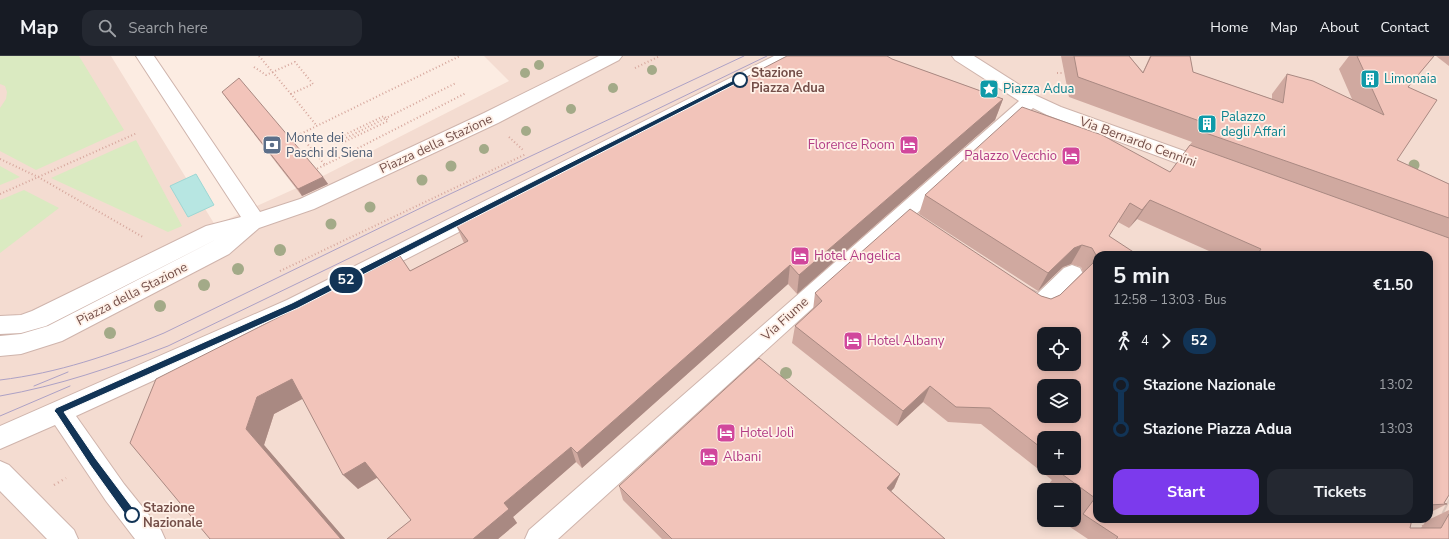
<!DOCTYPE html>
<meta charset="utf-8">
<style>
body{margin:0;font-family:"Nunito Sans",sans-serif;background:#242831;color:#f1f3f6;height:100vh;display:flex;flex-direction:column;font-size:15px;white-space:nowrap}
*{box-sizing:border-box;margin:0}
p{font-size:13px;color:#9ea1a6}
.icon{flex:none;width:22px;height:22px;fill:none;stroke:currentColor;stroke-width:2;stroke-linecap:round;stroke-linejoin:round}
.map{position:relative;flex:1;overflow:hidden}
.panel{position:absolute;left:1093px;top:195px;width:340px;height:272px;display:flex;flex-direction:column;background:#171b24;border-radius:12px;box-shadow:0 2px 10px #0003}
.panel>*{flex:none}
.badge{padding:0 8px;border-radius:13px;font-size:14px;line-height:26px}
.buttons{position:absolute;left:1037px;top:271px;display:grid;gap:8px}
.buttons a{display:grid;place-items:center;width:44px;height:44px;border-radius:8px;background:#171b24;box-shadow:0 2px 10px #0003;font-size:20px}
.map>.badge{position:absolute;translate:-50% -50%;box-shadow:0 0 0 2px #fff}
.legs{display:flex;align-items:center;gap:6px;height:44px;padding:0 20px;font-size:13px}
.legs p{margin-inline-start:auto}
.overview{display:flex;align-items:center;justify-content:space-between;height:68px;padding:0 20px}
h1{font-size:22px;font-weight:700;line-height:30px}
.primary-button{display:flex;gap:8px;margin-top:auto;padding:8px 20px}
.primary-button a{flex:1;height:46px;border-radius:12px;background:#7c3aed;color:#fff;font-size:16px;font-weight:700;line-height:46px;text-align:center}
.primary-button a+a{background:#242831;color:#f1f3f6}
ul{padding:0 20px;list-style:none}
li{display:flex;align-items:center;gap:14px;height:44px;font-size:15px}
li i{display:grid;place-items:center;width:6px;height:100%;margin:0 5px;background:currentColor}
li i::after{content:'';width:10px;height:10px;margin:-5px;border:3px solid;border-radius:50%;background:#171b24}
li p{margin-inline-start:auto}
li:first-child i{background:linear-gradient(#0000 50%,currentColor 0)}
li:last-child i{background:linear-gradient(currentColor 50%,#0000 0)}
header{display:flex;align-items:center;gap:24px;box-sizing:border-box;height:56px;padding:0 20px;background:#171b24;border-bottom:1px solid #363941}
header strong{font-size:19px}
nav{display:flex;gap:22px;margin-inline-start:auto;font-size:14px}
.search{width:280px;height:36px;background:#242831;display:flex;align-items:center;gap:10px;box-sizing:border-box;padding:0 14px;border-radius:12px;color:#9ea1a6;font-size:15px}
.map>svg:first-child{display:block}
.residential{fill:#f4dcd1;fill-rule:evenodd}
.green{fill:#daeac1}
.water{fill:#b7e6e2;stroke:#9dd7d4}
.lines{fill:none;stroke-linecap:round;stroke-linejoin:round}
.minor-tunnel{stroke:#dac5bc;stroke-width:24;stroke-dasharray:24 12;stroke-linecap:butt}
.minor-casing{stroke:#cfb4ac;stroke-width:2}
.path-far1{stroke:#d6a79d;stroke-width:2;stroke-dasharray:1 2.5;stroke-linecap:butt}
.path{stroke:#d6a79d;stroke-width:2.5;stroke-dasharray:1 3.5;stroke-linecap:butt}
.minor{fill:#fff;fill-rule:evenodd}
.tram{stroke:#ada1c5;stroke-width:1}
.tree{fill:#a3aa88}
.wall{fill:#d0a9a0;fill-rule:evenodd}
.shaded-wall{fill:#a98982}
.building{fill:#f2c4ba;stroke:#a98982;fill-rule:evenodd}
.line-1{fill:#123456;stroke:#fff}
.stop-1-dot{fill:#fff;stroke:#123456;stroke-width:2}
.labels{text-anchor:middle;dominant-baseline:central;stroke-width:3.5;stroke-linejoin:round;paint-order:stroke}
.stop-label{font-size:13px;font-weight:bold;fill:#744f49;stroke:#fff1e8;text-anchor:start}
.culture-label{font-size:13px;fill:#0d838f;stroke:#fff1e8;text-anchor:start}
.service-label{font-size:13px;fill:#4e5e75;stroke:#fff1e8;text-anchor:start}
.street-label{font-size:13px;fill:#744f49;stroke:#fff1e8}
.hotel-label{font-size:13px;fill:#b23c85;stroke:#fff1e8;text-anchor:start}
</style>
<header>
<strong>Map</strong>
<div class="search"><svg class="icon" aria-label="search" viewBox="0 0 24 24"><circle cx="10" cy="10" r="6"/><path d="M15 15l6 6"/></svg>Search here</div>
<nav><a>Home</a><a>Map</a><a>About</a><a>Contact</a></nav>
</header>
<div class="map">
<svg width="1449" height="483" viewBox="0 0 1449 483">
<rect width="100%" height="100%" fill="#fcece2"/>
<path class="residential" d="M0 0H111L215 169 321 121 509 25 484 0H1449V483H0ZM1097 199H1429V463H1097ZM1044 278H1074V308H1044ZM1044 330H1074V360H1044ZM1044 382H1074V412H1044ZM1044 434H1074V464H1044Z"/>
<g class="green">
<path d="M0 0H79L124 74 36 114 0 95V52L6 43 7 36 5 30 0 28Z"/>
<path d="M136 84 182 170 168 176 51 122Z"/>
<path d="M0 110 20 121 0 129Z"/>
<path d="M24 134 59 152 0 197V144Z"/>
</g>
<path class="water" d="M196 118 214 149 188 161 170 130Z"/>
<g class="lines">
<path class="minor-tunnel" d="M1447 446 1449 447"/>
<g class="minor-casing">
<g id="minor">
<path d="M136 0H154L260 156 300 143 484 57 599 0H622L619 4 498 67 314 153 259 172 229 198 62 285 21 298 0 300V280L21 278 48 270 219 182 46 270 21 277 0 278V260L21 259 32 255 206 170 241 161Z"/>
<path d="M774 0H797L794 4 303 256 76 360 124 428 161 474 165 483H135L106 445 55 369 0 393V370L287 244Z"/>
<path d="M952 0H974L1037 40 1061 51 1215 106 1218 111 1215 116 1208 118 1201 116 1047 59 1033 52 558 483H525L529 474 1019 45 955 4Z"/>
<path d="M1072 209 1080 212 1083 218 1080 224 1048 256 1040 259 1032 256 1015 245 1012 239 1015 233 1023 230 1038 237 1064 212Z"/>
<path d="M0 405 9 409 74 474 78 483H47L0 435Z"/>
</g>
</g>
<g class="path-far1">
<path d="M259 0 291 38"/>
<path d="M254 11 266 19 295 6 313 28 291 38 317 70"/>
<path d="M635 12 660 0"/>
<path d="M1057 17H1064"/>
<path d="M299 78 325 109 466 37"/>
<path d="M509 81 523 94"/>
<path d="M338 82 384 60 386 62 456 27"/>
<path d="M288 84 460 0"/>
<path d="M340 85 386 62 388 65 342 87"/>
<path d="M0 103 38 121 143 181"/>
<path d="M314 114 325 109"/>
<path d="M0 138 137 77"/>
<path d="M280 215 526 98"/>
</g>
<g class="path">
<path d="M54 429 66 422"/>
<path d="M1429 461 1434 453"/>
<path d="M1420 474 1428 463"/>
</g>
<use href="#minor" class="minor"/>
<g class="tram">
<path d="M0 324C58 317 111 299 164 277L433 146 744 0"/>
<path d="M34 330 68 316"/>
<path d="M0 340C58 330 113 311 168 290L767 0"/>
<path d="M0 360 70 330"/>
</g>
</g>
<g class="tree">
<circle cx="539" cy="9" r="5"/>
<circle cx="652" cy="14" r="5"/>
<circle cx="525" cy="17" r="5"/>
<circle cx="613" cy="32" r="5"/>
<circle cx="571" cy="53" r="5"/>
<circle cx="526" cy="75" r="5"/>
<circle cx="484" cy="93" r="5"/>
<circle cx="1414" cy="109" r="5.5"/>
<circle cx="451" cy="110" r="5.5"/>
<circle cx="422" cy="124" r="5.5"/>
<circle cx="370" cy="151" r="5.5"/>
<circle cx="331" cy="168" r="5.5"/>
<circle cx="280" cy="194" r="6"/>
<circle cx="238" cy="213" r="6"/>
<circle cx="204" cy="229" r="6"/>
<circle cx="160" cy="250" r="6"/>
<circle cx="110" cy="277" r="6"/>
<circle cx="786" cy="317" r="6"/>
</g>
<g class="wall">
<path d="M1061 0H1129L1143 16 1150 0H1190L1193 16 1272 43V38L1287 18 1352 43 1339 13 1349 0H1434L1408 31 1397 104 1449 128V439L1444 447 1447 448 1429 457V199H1218L1137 163 1129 172 1118 166 1109 180 1410 472H1421L1426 465 1449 454V483H1088L1070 471 1081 455 1074 450V434H1053L1047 430 1052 424 981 368 948 366 923 346 897 370 792 287 795 270 813 254 815 237 1041 240 1051 243 1060 239 1083 216 1081 211 1071 208 1063 211 1038 235 919 158 925 139 1170 116 1192 86 1069 41ZM1044 382 1074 412H1044Z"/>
<path d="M1436 0H1449V10Z"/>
<path d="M892 3 1003 43 995 64 797 238 788 228 582 412 576 406 513 461 517 467 498 483H387L411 464 377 422 358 433 303 342 274 358 264 389 345 483H210L156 323 410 215 464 187 456 169Z"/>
<path d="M222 36 323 121 328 128 302 140 227 43Z"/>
<path d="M900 418 894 432 891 435 945 483H662L623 444 619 430Z"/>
</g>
<g class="shaded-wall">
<path d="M1003 43 995 64 797 238 799 219Z"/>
<path d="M323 121 328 128 302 140 298 133Z"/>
<path d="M1150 144 1137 163 1129 172 1142 154Z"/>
<path d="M1082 189 1071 208 1063 211 1038 235 1048 217 1074 192Z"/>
<path d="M790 209 788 228 582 412 577 397Z"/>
<path d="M292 323 308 340 274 358 264 389 345 483H341L246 373 257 341Z"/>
<path d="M930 330 923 346 897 370 903 355Z"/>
<path d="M571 391 576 406 513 461 517 467 498 483H473L504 447Z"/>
<path d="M365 406 378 421 358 433 343 419Z"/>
<path d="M900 418 894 432 881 446 887 432Z"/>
</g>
<g class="building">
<path d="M787 0H887L892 3 1003 43 799 219 790 209 577 397 571 391 504 447 509 453 473 483H387L411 464 365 406 343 419 292 323 257 341 246 373 341 483H210L130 387 156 323 400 200 410 215 468 185 456 169 645 74Z"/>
<path d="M1074 0H1129L1143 17 1151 0H1190L1193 16 1283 47 1287 18 1313 25 1384 59 1357 0H1434L1408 31 1437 44 1397 104 1449 128V162L1200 75 1205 67 1078 21Z"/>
<path d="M239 22 323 121 298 133 222 36Z"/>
<path d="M1022 51 1102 79 1170 116 1190 89 1449 182V439L1444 447 1447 448 1429 449V199H1257L1261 193 1150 144 1142 154 1130 147 1109 180 1138 199H1097V463H1412L1410 472H1441L1449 458V483H1116L1118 481 1083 458 1095 442 1059 416 1063 412H1074V382H1044V394L990 352 956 351 930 330 903 355 795 270 822 245 815 237 910 153 1041 240 1051 243 1060 239 1093 207 1096 199 1092 192 1082 189 1074 192 1048 217 925 139ZM1044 278H1074V308H1044ZM1044 330H1074V360H1044Z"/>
<path d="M759 302 900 418 887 432 945 483H672L619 430Z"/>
</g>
<path class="line-1" d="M738 22 743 24 298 252 64 356 96 403 135 455 136 459 135 462 132 463 128 462 90 409 56 357 54 355 56 352 292 247Z"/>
<defs>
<g id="building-square" transform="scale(1)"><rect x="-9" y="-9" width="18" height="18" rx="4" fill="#0f9aa8" stroke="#fff1e8"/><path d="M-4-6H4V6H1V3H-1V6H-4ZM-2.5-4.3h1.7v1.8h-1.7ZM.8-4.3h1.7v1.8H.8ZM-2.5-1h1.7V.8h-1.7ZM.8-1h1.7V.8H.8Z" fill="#fff"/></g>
<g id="sight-square" transform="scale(1)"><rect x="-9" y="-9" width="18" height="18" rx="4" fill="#0f9aa8" stroke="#fff1e8"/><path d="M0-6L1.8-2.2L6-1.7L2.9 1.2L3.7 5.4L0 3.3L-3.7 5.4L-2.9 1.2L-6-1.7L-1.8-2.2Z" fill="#fff"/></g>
<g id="bank-square" transform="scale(1)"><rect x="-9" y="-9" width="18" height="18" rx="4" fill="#5c6f8a" stroke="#fff1e8"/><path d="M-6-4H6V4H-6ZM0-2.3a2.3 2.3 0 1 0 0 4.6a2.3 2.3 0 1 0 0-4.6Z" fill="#fff"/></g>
<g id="hotel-square" transform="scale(1)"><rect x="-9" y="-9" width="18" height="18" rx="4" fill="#d1479c" stroke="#fff1e8"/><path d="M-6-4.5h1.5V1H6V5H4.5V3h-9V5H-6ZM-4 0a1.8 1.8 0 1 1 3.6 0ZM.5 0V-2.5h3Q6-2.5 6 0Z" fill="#fff"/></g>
</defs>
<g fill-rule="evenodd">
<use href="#building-square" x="1370" y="23"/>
<use href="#sight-square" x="989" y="33"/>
<use href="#building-square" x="1207" y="68"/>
<use href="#bank-square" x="272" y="89"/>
<use href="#hotel-square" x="909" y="89"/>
<use href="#hotel-square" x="1071" y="100"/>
<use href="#hotel-square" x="800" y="200"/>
<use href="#hotel-square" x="853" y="285"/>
<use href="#hotel-square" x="726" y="377"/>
<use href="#hotel-square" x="709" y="401"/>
</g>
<g class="stop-1-dot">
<circle cx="740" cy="24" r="7"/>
<circle cx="132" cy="459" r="7"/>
</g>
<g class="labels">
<g class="stop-label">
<text x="751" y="17">Stazione<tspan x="751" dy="15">Piazza Adua</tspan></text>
<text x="143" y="452">Stazione<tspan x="143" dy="15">Nazionale</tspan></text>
</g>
<g class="culture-label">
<text x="1384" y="23">Limonaia</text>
<text x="1003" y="33">Piazza Adua</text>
<text x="1221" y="61">Palazzo<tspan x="1221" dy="15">degli Affari</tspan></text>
</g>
<g class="service-label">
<text x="286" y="82">Monte dei<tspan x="286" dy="15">Paschi di Siena</tspan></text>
</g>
<g class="street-label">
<text transform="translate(1138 86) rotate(20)">Via Bernardo Cennini</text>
<text transform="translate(436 88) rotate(-25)">Piazza della Stazione</text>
<text transform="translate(132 238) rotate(-27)">Piazza della Stazione</text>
<text transform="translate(785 263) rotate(-42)">Via Fiume</text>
</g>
<g class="hotel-label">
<text x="895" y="89" text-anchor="end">Florence Room</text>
<text x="1057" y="100" text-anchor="end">Palazzo Vecchio</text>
<text x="814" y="200">Hotel Angelica</text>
<text x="867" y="285">Hotel Albany</text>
<text x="740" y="377">Hotel Jolì</text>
<text x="723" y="401">Albani</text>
</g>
</g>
</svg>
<div class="buttons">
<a><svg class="icon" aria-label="locate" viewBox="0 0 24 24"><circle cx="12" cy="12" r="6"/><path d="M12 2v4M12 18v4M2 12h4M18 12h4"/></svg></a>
<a><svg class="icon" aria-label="layers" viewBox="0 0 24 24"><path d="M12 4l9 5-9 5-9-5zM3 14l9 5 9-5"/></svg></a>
<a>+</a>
<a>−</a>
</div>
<b class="badge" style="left:346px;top:224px;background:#123456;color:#fff">52</b>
<section class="panel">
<div class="overview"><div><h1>5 min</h1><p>12:58 – 13:03 · Bus</p></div><b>€1.50</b></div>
<div class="legs"><svg class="icon" aria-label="walk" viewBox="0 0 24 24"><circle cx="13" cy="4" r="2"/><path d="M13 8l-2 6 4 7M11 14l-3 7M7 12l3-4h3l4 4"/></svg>4<svg class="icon" aria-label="forward" viewBox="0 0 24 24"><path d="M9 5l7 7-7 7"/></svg><b class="badge" style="background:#123456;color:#fff">52</b></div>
<ul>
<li><i style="color:#123456"></i><b>Stazione Nazionale</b><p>13:02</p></li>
<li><i style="color:#123456"></i><b>Stazione Piazza Adua</b><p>13:03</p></li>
</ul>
<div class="primary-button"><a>Start</a><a>Tickets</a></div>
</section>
</div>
